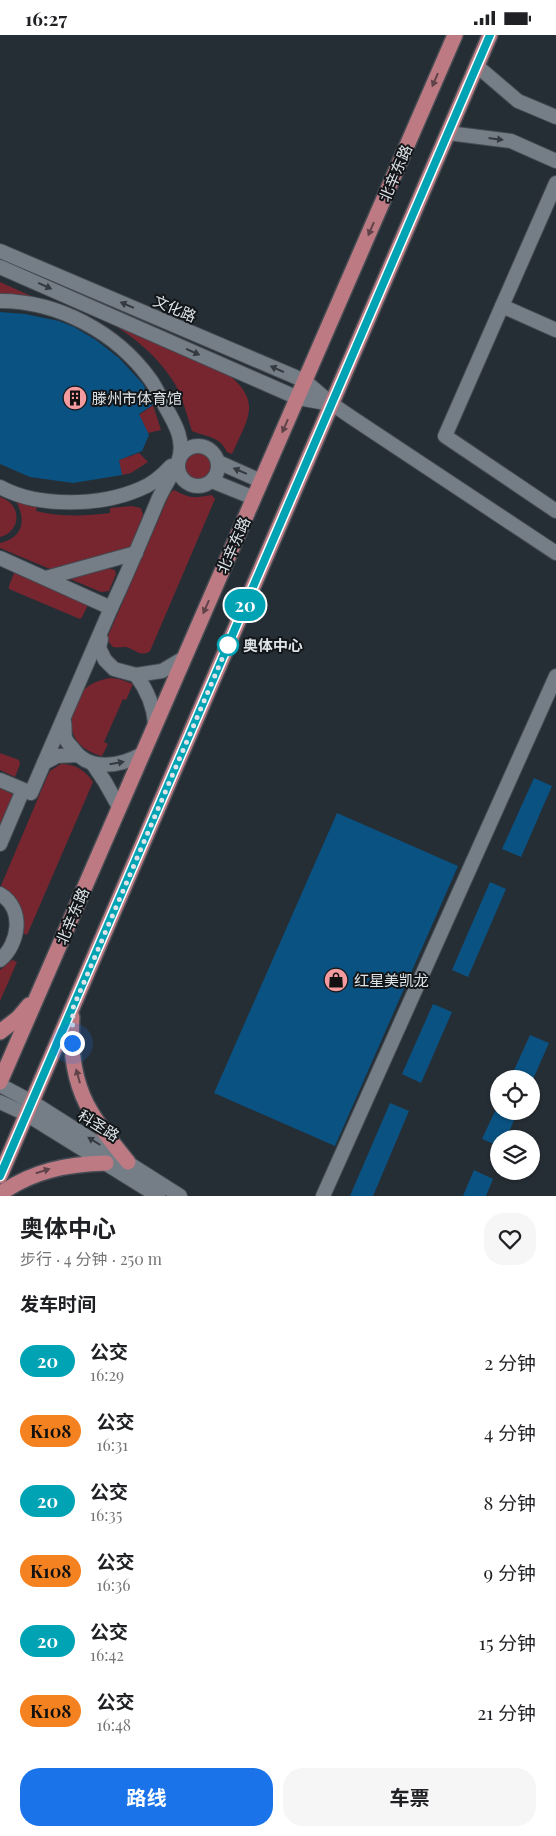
<!DOCTYPE html>
<html lang="zh">
<meta charset="utf-8">
<style>
body{margin:0;font-family:"Playfair Display","Noto Sans SC",serif;background:#f6f6f6;color:#202124;height:100vh;display:flex;flex-direction:column;font-size:19px;white-space:nowrap}
*{box-sizing:border-box;margin:0}
p{font-size:16px;color:#757577}
.icon{flex:none;width:28px;height:28px;fill:none;stroke:currentColor;stroke-width:2;stroke-linecap:round;stroke-linejoin:round}
.map{position:relative;height:1161px;overflow:hidden}
.panel{display:flex;flex-direction:column;background:#fff;flex:1}
.panel>*{flex:none}
.badge{padding:0 10px;border-radius:16px;font-size:18px;line-height:32px}
.controls{position:absolute;left:490px;top:1035px;display:grid;gap:10px}
.controls a{display:grid;place-items:center;width:50px;height:50px;border-radius:50%;background:#fff;box-shadow:0 1px 4px #0004;font-size:25px}
.you{position:absolute;width:25px;height:25px;margin:-12px;border:4px solid #fff;border-radius:50%;background:#1a73e8;box-shadow:0 0 0 8px #1a73e833}
.map>.badge{position:absolute;translate:-50% -50%;box-shadow:0 0 0 2px #fff}
h2{padding:0 20px;font-size:19px;line-height:45px}
.round{display:grid;place-items:center;flex:none;width:52px;height:52px;border-radius:20px;background:#f6f6f6}
.summary{display:flex;align-items:center;justify-content:space-between;height:85px;padding:0 20px}
h1{font-size:24px;font-weight:700;line-height:38px}
.button{display:flex;gap:10px;margin-top:auto;padding:10px 20px}
.button a{flex:1;height:58px;border-radius:20px;background:#1a73e8;color:#fff;font-size:20px;font-weight:700;line-height:58px;text-align:center}
.button a+a{background:#f6f6f6;color:#202124}
ul{padding:0;list-style:none}
li{display:flex;align-items:center;gap:15px;height:70px;padding:0 20px}
li div{flex:1}
li b{display:block;font-size:19px}
li em{font-style:normal}
li .badge{min-width:55px;font-weight:700;text-align:center}
.status{display:flex;justify-content:space-between;align-items:center;height:35px;padding:0 25px;background:#fff;direction:ltr}
.status svg{height:14px;fill:currentColor}
.map>svg:first-child{display:block}
.green{fill:#772630}
.building{fill:#0a5282}
.lines{fill:none;stroke-linecap:round;stroke-linejoin:round}
.minor-casing{stroke:#454b52;stroke-width:16}
.major-casing{stroke:#454b52;stroke-width:18}
.minor{stroke:#757e87;stroke-width:14}
.major{stroke:#bd7a83;stroke-width:15}
.oneway{fill:#5f4349}
.oneway2{fill:#353a40}
.line-casing{stroke:#fff;stroke-width:11}
.line{stroke:#00a3b4;stroke-width:8}
.walk{stroke:#dee3e8;stroke-width:5;stroke-dasharray:0 9}
.stop-dot{fill:#fff;stroke:#00a3b4;stroke-width:2.5}
.labels{text-anchor:middle;dominant-baseline:central;stroke-width:4;stroke-linejoin:round;paint-order:stroke}
.street-label{font-size:15px;fill:#dee3e8;stroke:#121619}
.poi-label{font-size:15px;fill:#dee3e8;stroke:#121619;text-anchor:start}
.stop-label{font-size:15px;font-weight:bold;fill:#dee3e8;stroke:#121619;text-anchor:start}
</style>
<div class="status"><b>16:27</b><svg viewBox="0 0 49 12"><path d="M0 12V9h3v3zM5 12V6h3v6zM10 12V3h3v9zM15 12V0h3v12zM26 1h20v11H26zM47 4h2v5h-2z"/></svg></div>
<div class="map">
<svg width="556" height="1161" viewBox="0 0 556 1161">
<rect width="100%" height="100%" fill="#262e35"/>
<g class="green">
<path d="M0 247 51 270 0 265Z"/>
<path d="M108 286 224 336C263 366 249 381 232 419L227 417C220 401 206 402 192 396 187 381 183 363 175 349 158 321 135 303 108 286Z"/>
<path d="M153 370 161 395 148 398 139 380Z"/>
<circle cx="198" cy="431" r="16"/>
<path d="M139 418 148 427 131 438 122 440 119 425Z"/>
<path d="M174 455C191 464 194 463 212 460L215 464 150 616C141 623 135 614 126 612 122 612 117 613 113 612L107 605 108 601 170 458Z"/>
<path d="M0 462C22 469 22 496 0 502Z"/>
<path d="M16 466 37 471 36 476C60 482 85 481 110 478V473L132 471 141 473 143 480 130 513 50 534 0 513V508C24 502 26 485 16 466Z"/>
<path d="M107 533 115 535 116 539 109 556 101 557 70 544Z"/>
<path d="M14 538 88 570 82 582 80 584 9 554V551Z"/>
<path d="M110 643 119 644 133 649 126 665 123 664 104 707 108 709 102 721C76 715 64 694 76 669 78 665 79 659 83 656 90 648 100 645 110 643Z"/>
<path d="M0 718 19 725 20 729 15 742 0 735Z"/>
<path d="M61 729C75 729 85 735 93 747L27 900 21 897 0 853 47 742 50 736Z"/>
<path d="M0 753 14 760 0 792Z"/>
<path d="M12 925 17 927 0 966V935Z"/>
</g>
<g class="building">
<path d="M0 277 25 279 59 286 74 292 96 305 119 323 143 349 153 370 139 379 149 400 142 416 119 425 122 440 73 448 30 442 0 429Z"/>
<path d="M534 743 552 751 521 822 502 814Z"/>
<path d="M337 778 458 831 335 1111 214 1058Z"/>
<path d="M490 847 506 854 468 942 452 935Z"/>
<path d="M433 969 452 977 421 1048 402 1039Z"/>
<path d="M530 1000 549 1008 533 1044H510Z"/>
<path d="M390 1068 409 1076 373 1161H350Z"/>
<path d="M495 1076H518L506 1104H499V1111L482 1104Z"/>
<path d="M474 1135 493 1144 486 1161H463Z"/>
</g>
<g class="lines">
<g class="minor-casing">
<g id="minor">
<path d="M477 31 518 66 556 82"/>
<path d="M448 98 511 106 556 126"/>
<path d="M556 148 445 401 556 476"/>
<path d="M0 216 305 346 332 369 351 382 556 518"/>
<path d="M0 232 298 363 331 369"/>
<path d="M0 266C58 266 116 297 150 344 156 352 160 362 165 371 174 387 185 404 179 424 174 438 164 451 158 465 143 501 128 537 111 573"/>
<path d="M502 271 556 295"/>
<circle cx="198" cy="431" r="20"/>
<path d="M218 427 261 446"/>
<path d="M212 446 254 463"/>
<path d="M0 452C38 473 101 471 140 454 153 449 162 441 171 431"/>
<path d="M0 523 111 573 31 758 0 745"/>
<path d="M46 543 136 518"/>
<path d="M101 604 99 613 105 625 114 634 136 640 162 636 184 623"/>
<path d="M136 640C147 655 154 670 155 689"/>
<path d="M64 687C65 691 64 698 65 702 66 707 71 711 74 715 90 737 121 731 142 719"/>
<path d="M44 728 57 721 78 720"/>
<path d="M93 729 105 747 119 772"/>
<path d="M0 809 23 755"/>
<path d="M0 859C25 874 19 909 0 925"/>
<path d="M0 1050 32 1067 180 1161"/>
<path d="M0 1067 26 1079 158 1161"/>
<path d="M323 1161 556 641"/>
</g>
</g>
<g class="major-casing">
<g id="major">
<path d="M72 982C70 1013 74 1049 91 1077 101 1094 115 1111 128 1127"/>
<path d="M0 997 18 983 29 970"/>
<path d="M0 1047 455 0"/>
<path d="M0 1141 490 0"/>
<path d="M0 1159C32 1136 67 1129 106 1128"/>
</g>
</g>
<use href="#minor" class="minor"/>
<use href="#major" class="major"/>
</g>
<defs><path id="oneway-solid" d="M-6-.8H1V-3.2L6.5 0L1 3.2V.8H-6Z" transform="scale(1.25)"/></defs>
<g class="oneway">
<use href="#oneway-solid" transform="translate(435 45) rotate(113)"/>
<use href="#oneway-solid" transform="translate(371 194) rotate(113)"/>
<use href="#oneway-solid" transform="translate(285 391) rotate(114)"/>
<use href="#oneway-solid" transform="translate(206 572) rotate(114)"/>
<use href="#oneway-solid" transform="translate(78 1041) rotate(-105)"/>
<use href="#oneway-solid" transform="translate(43 1136) rotate(-18)"/>
</g>
<g class="oneway2">
<use href="#oneway-solid" transform="translate(496 104) rotate(7)"/>
<use href="#oneway-solid" transform="translate(45 251) rotate(24)"/>
<use href="#oneway-solid" transform="translate(127 270) rotate(-157)"/>
<use href="#oneway-solid" transform="translate(193 317) rotate(24)"/>
<use href="#oneway-solid" transform="translate(277 334) rotate(-156)"/>
<use href="#oneway-solid" transform="translate(240 436) rotate(-157)"/>
<use href="#oneway-solid" transform="translate(117 728) rotate(-10)"/>
<use href="#oneway-solid" transform="translate(94 1106) rotate(-148)"/>
</g>
<g class="lines">
<g class="line-casing">
<path id="line" d="M0 1141 490 0"/>
</g>
<use href="#line" class="line"/>
<path class="walk" d="M72 1008 73 973 228 610"/>
</g>
<defs>
<g id="building-disc" transform="scale(1.25)"><circle r="9.5" fill="#f49b9f" stroke="#121619"/><path d="M-4-6H4V6H1V3H-1V6H-4ZM-2.5-4.3h1.7v1.8h-1.7ZM.8-4.3h1.7v1.8H.8ZM-2.5-1h1.7V.8h-1.7ZM.8-1h1.7V.8H.8Z" fill="#111"/></g>
<g id="shop-disc" transform="scale(1.25)"><circle r="9.5" fill="#f49b9f" stroke="#121619"/><path d="M-5-2.5h2.3a2.7 3.5 0 0 1 5.4 0H5L5.5 6h-11ZM-1.5-2.5h3a1.5 2.3 0 0 0-3 0Z" fill="#111"/></g>
</defs>
<g fill-rule="evenodd">
<use href="#building-disc" x="75" y="363"/>
<use href="#shop-disc" x="336" y="945"/>
</g>
<circle class="stop-dot" cx="228" cy="610" r="10"/>
<g class="labels">
<g class="street-label">
<text transform="translate(395 138) rotate(-67)">北辛东路</text>
<text transform="translate(175 273) rotate(23)">文化路</text>
<text transform="translate(233 510) rotate(-66)">北辛东路</text>
<text transform="translate(72 881) rotate(-67)">北辛东路</text>
<text transform="translate(99 1090) rotate(32)">科圣路</text>
</g>
<g class="poi-label">
<text x="92" y="363">滕州市体育馆</text>
<text x="354" y="945">红星美凯龙</text>
</g>
<g class="stop-label">
<text x="243" y="610">奥体中心</text>
</g>
</g>
</svg>
<div class="controls">
<a><svg class="icon" aria-label="locate" viewBox="0 0 24 24"><circle cx="12" cy="12" r="6"/><path d="M12 2v4M12 18v4M2 12h4M18 12h4"/></svg></a>
<a><svg class="icon" aria-label="layers" viewBox="0 0 24 24"><path d="M12 4l9 5-9 5-9-5zM3 14l9 5 9-5"/></svg></a>
</div>
<div class="you" style="left:72px;top:1008px"></div>
<b class="badge" style="left:245px;top:570px;background:#00a3b4;color:#fff">20</b>
</div>
<section class="panel">
<div class="summary"><div><h1>奥体中心</h1><p>步行 · 4 分钟 · 250 m</p></div><a class="round"><svg class="icon" aria-label="heart" viewBox="0 0 24 24"><path d="M12 20l-8-8c-3-5 5-10 8-4 3-6 11-1 8 4z"/></svg></a></div>
<h2>发车时间</h2>
<ul>
<li><span class="badge" style="background:#00a3b4;color:#fff">20</span><div><b>公交</b><p>16:29</p></div><em>2 分钟</em></li>
<li><span class="badge" style="background:#f58220;color:#111">K108</span><div><b>公交</b><p>16:31</p></div><em>4 分钟</em></li>
<li><span class="badge" style="background:#00a3b4;color:#fff">20</span><div><b>公交</b><p>16:35</p></div><em>8 分钟</em></li>
<li><span class="badge" style="background:#f58220;color:#111">K108</span><div><b>公交</b><p>16:36</p></div><em>9 分钟</em></li>
<li><span class="badge" style="background:#00a3b4;color:#fff">20</span><div><b>公交</b><p>16:42</p></div><em>15 分钟</em></li>
<li><span class="badge" style="background:#f58220;color:#111">K108</span><div><b>公交</b><p>16:48</p></div><em>21 分钟</em></li>
</ul>
<div class="button"><a>路线</a><a>车票</a></div>
</section>
